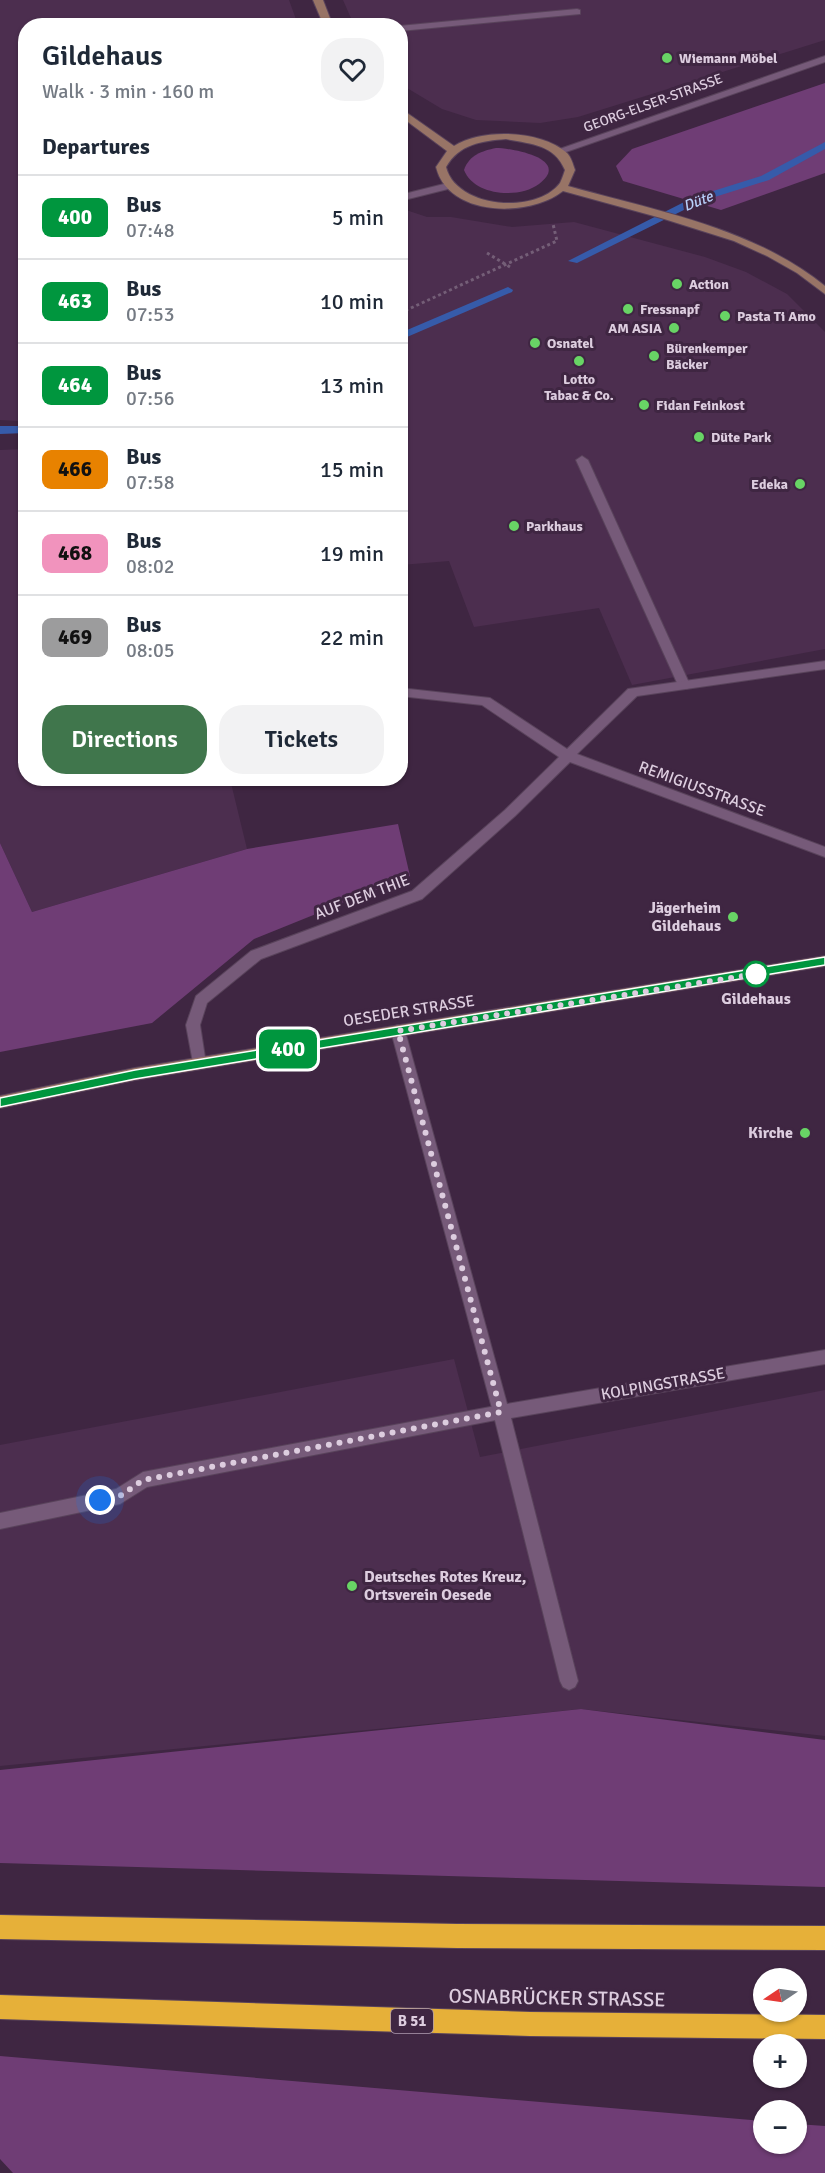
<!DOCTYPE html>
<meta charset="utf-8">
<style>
body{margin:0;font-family:Signika,sans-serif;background:#f2f2f3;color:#1f2937;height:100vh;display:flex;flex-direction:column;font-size:22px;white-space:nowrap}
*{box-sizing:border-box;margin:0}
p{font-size:20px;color:#747a83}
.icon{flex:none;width:33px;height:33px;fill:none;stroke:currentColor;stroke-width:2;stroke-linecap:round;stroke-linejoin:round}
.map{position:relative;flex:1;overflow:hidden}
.drawer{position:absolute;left:18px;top:18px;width:390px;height:768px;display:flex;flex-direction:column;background:#fff;border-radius:24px;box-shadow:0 2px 4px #0004}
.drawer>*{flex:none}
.badge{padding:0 12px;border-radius:9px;font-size:21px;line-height:39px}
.needle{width:39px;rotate:257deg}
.controls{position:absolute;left:753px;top:1968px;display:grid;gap:12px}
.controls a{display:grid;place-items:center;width:54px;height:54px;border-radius:50%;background:#fff;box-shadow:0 2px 4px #0004;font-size:30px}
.you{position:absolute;width:30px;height:30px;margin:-15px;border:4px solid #fff;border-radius:50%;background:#1a73e8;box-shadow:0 0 0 9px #1a73e833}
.map>.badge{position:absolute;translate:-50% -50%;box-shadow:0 0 0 3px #fff}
h2{padding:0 24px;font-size:22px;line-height:54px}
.round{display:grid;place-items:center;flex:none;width:63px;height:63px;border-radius:24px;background:#f2f2f3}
.summary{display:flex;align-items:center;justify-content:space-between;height:102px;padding:0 24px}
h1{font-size:28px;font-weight:600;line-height:45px}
.button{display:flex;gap:12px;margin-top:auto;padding:12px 24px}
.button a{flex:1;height:69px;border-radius:24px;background:#40764c;color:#fff;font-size:24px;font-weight:600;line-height:69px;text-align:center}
.button a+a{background:#f2f2f3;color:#1f2937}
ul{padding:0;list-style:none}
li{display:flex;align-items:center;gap:18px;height:84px;padding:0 24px;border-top:2px solid #e0e1e3}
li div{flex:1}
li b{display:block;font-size:22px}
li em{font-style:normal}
li .badge{min-width:66px;font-weight:700;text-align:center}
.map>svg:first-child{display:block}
.built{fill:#4c2e4f}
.green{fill:#6f3d75}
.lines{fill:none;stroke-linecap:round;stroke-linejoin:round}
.stream{fill:#365baa;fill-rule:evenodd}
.lane-casing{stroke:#59435b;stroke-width:2}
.street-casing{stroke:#59435b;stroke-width:2}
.secondary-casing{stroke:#59435b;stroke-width:2}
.highway-casing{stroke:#59435b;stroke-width:2}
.path{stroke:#745e77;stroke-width:3;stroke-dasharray:3 3;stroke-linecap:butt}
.lane{fill:#765a79;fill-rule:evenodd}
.street{fill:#765a79;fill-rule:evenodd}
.secondary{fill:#987466;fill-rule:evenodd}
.highway{fill:#e6b039;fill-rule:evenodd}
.line{fill:#00963e;stroke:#fff;stroke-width:1.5}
.walk{stroke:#ddcddf;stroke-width:6;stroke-dasharray:0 10.8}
.poi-dot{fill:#68d465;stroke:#3f2642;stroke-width:2}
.stop-dot{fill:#fff;stroke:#00963e;stroke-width:3}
.labels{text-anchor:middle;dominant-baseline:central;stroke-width:6;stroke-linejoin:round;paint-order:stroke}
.far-poi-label{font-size:14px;font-weight:bold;fill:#ddcddf;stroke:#3f2642;text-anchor:start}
.far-street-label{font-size:14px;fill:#ddcddf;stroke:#3f2642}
.far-water-label{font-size:15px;font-style:italic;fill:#b8cffa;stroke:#3f2642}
.shield{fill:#3f2642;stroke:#ae9bb0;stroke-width:1.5}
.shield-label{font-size:15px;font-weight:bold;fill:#ddcddf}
.street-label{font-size:16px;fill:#ddcddf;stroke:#3f2642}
.poi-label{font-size:16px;font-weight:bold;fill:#ddcddf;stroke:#3f2642;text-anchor:end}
.stop-label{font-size:16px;font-weight:bold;fill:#ddcddf;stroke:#3f2642}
.near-street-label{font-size:20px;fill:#ddcddf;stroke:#3f2642}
</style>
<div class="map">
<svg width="825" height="2173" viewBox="0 0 825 2173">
<rect width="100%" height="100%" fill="#3f2642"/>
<g class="built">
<path d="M0 0H289L298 25 26 26V419L19 421 0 420Z"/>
<path d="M343 0H825V40L578 117 540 123 476 120 442 109 402 85 400 26 354 25Z"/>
<path d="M400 208 427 217H451L512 227 574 222 705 257 746 272 787 294 825 332V649L632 685 599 608 474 627 449 561 401 565Z"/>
<path d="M25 449 26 778 230 779 247 849 32 912 0 843V450Z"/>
<path d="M454 1359 480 1457 825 1390V1736L581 1709 0 1766V1445Z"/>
</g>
<g class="green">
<path d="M825 83V173L721 210 623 181 616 166 632 149Z"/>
<path d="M496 148C512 148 572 159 539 184 519 199 474 196 464 170 469 155 482 151 496 148Z"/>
<path d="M398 824 410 876 254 939 152 1023 0 1052V843L32 912 247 849Z"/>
<path d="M581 1709 825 1740V1887L0 1863V1770Z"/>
<path d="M0 2056 763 2121 764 2144H796L797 2124 825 2126V2173H13L0 2159Z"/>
</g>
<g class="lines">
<g class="stream">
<path d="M825 142V149L769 180 702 201 577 263 568 261 694 197 761 176Z"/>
<path d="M508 287 513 290 512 292 400 340V333Z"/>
<path d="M0 426H26V433L0 434Z"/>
</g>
<g class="lane-casing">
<g id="lane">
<path d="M577 9 580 10V14L400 31 399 26Z"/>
<path d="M582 456 588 460 690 685 689 688 684 689 678 685 576 460Z"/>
<path d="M501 1405 507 1407 509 1412 507 1417 501 1419 147 1487 120 1504 0 1529V1513L116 1489 143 1472Z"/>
</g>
</g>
<g class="street-casing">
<g id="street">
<path d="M825 56V62L563 153 554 151Z"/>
<path d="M448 183 453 186 452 188 400 201V195Z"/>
<path d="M825 661V669L637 696 577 754 825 847V857L570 762 515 816 422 899 261 959 207 1003 200 1025 206 1064 204 1068H194L186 1025 196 996 251 951 412 891 505 810 559 757 482 705 400 696V688L490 698 567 749 628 689Z"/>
<path d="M398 1025 403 1027 405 1031 507 1404 825 1350V1364L511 1418 578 1681 575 1687 569 1690 563 1687 560 1681 493 1412 391 1031 393 1027Z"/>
</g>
</g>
<g class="secondary-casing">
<g id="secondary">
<path d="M313 0H323L333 26H324Z"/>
<path d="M400 108 454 146C482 128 541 130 567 153 571 157 573 164 575 170L568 186C656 211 752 227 825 286V294L797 273 767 256 734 241 661 218 563 191C529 218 448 217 436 167L447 151 400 116ZM506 139C531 144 554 144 565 170 564 173 562 179 560 183 536 215 456 208 446 167 459 144 482 141 506 139Z"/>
<path d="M825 956V966L135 1080 0 1108V1096L135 1068Z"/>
</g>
</g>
<g class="highway-casing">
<g id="highway">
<path d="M0 1915 457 1924 825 1926V1950L457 1948 0 1939Z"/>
<path d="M0 1995 530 2012 825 2015V2039L530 2036 0 2019Z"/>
</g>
</g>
<g class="path">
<path d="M487 253 510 267"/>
<path d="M400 313 557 241 553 224"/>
</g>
<use href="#lane" class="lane"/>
<use href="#street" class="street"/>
<use href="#secondary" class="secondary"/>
<use href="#highway" class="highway"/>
</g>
<path class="line" d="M825 957V965L135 1079 0 1107V1098L135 1070Z"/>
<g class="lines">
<path class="walk" d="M100 1500 120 1496 143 1480 501 1412 398 1031 756 974"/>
</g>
<g class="poi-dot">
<circle cx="667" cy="58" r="6"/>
<circle cx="677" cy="284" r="6"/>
<circle cx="628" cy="309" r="6"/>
<circle cx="725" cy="316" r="6"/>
<circle cx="674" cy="328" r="6"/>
<circle cx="535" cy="343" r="6"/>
<circle cx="654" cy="356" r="6"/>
<circle cx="579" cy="361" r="6"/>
<circle cx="644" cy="405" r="6"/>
<circle cx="699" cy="437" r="6"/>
<circle cx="800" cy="484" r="6"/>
<circle cx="514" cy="526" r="6"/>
<circle cx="733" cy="917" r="6"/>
<circle cx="805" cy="1133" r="6"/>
<circle cx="352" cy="1586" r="6"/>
</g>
<circle class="stop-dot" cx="756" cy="974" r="12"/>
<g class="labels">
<g class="far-poi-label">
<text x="679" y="58">Wiemann Möbel</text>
<text x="689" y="284">Action</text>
<text x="640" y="309">Fressnapf</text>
<text x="737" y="316">Pasta Ti Amo</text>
<text x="662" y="328" text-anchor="end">AM ASIA</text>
<text x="547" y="343">Osnatel</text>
<text x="666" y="348">Bürenkemper<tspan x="666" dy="16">Bäcker</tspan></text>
<text x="579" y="379" text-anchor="middle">Lotto<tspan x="579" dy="16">Tabac &amp; Co.</tspan></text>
<text x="656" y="405">Fidan Feinkost</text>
<text x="711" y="437">Düte Park</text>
<text x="788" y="484" text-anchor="end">Edeka</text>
<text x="526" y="526">Parkhaus</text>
</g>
<g class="far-street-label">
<text transform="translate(653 103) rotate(-20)">GEORG-ELSER-STRASSE</text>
</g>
<g class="far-water-label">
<text transform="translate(698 201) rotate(-22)">Düte</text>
</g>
<rect class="shield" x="391" y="2009" width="42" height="24" rx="4.5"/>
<g class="shield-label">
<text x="412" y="2021">B 51</text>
</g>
<g class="street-label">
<text transform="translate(702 789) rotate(20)">REMIGIUSSTRASSE</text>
<text transform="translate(362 897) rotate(-21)">AUF DEM THIE</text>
<text transform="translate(409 1011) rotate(-9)">OESEDER STRASSE</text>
<text transform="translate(663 1384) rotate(-10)">KOLPINGSTRASSE</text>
</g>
<g class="poi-label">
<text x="721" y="908">Jägerheim<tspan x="721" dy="18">Gildehaus</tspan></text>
<text x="793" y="1133">Kirche</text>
<text x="364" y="1577" text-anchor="start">Deutsches Rotes Kreuz,<tspan x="364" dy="18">Ortsverein Oesede</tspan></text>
</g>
<g class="stop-label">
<text x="756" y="999">Gildehaus</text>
</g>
<g class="near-street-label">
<text transform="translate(557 1998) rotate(1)">OSNABRÜCKER STRASSE</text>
</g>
</g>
</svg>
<div class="controls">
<a><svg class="needle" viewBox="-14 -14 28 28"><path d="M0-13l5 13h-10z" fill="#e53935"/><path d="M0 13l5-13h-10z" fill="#747a83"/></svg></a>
<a>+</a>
<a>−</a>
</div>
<div class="you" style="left:100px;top:1500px"></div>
<b class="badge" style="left:288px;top:1049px;background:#00963e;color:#fff">400</b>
<section class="drawer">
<div class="summary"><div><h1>Gildehaus</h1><p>Walk · 3 min · 160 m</p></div><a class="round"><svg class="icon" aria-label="heart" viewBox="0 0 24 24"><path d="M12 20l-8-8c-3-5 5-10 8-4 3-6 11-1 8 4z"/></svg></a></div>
<h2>Departures</h2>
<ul>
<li><span class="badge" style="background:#00963e;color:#fff">400</span><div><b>Bus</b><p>07:48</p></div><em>5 min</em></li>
<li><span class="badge" style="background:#00963e;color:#fff">463</span><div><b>Bus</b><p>07:53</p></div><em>10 min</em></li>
<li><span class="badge" style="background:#00963e;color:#fff">464</span><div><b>Bus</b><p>07:56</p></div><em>13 min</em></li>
<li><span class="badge" style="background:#e88200;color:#111">466</span><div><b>Bus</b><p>07:58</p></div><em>15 min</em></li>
<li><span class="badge" style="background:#f193bd;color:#111">468</span><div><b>Bus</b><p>08:02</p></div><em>19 min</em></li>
<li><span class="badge" style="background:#9c9c9d;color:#111">469</span><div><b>Bus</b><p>08:05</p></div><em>22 min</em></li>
</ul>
<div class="button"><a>Directions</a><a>Tickets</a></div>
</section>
</div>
